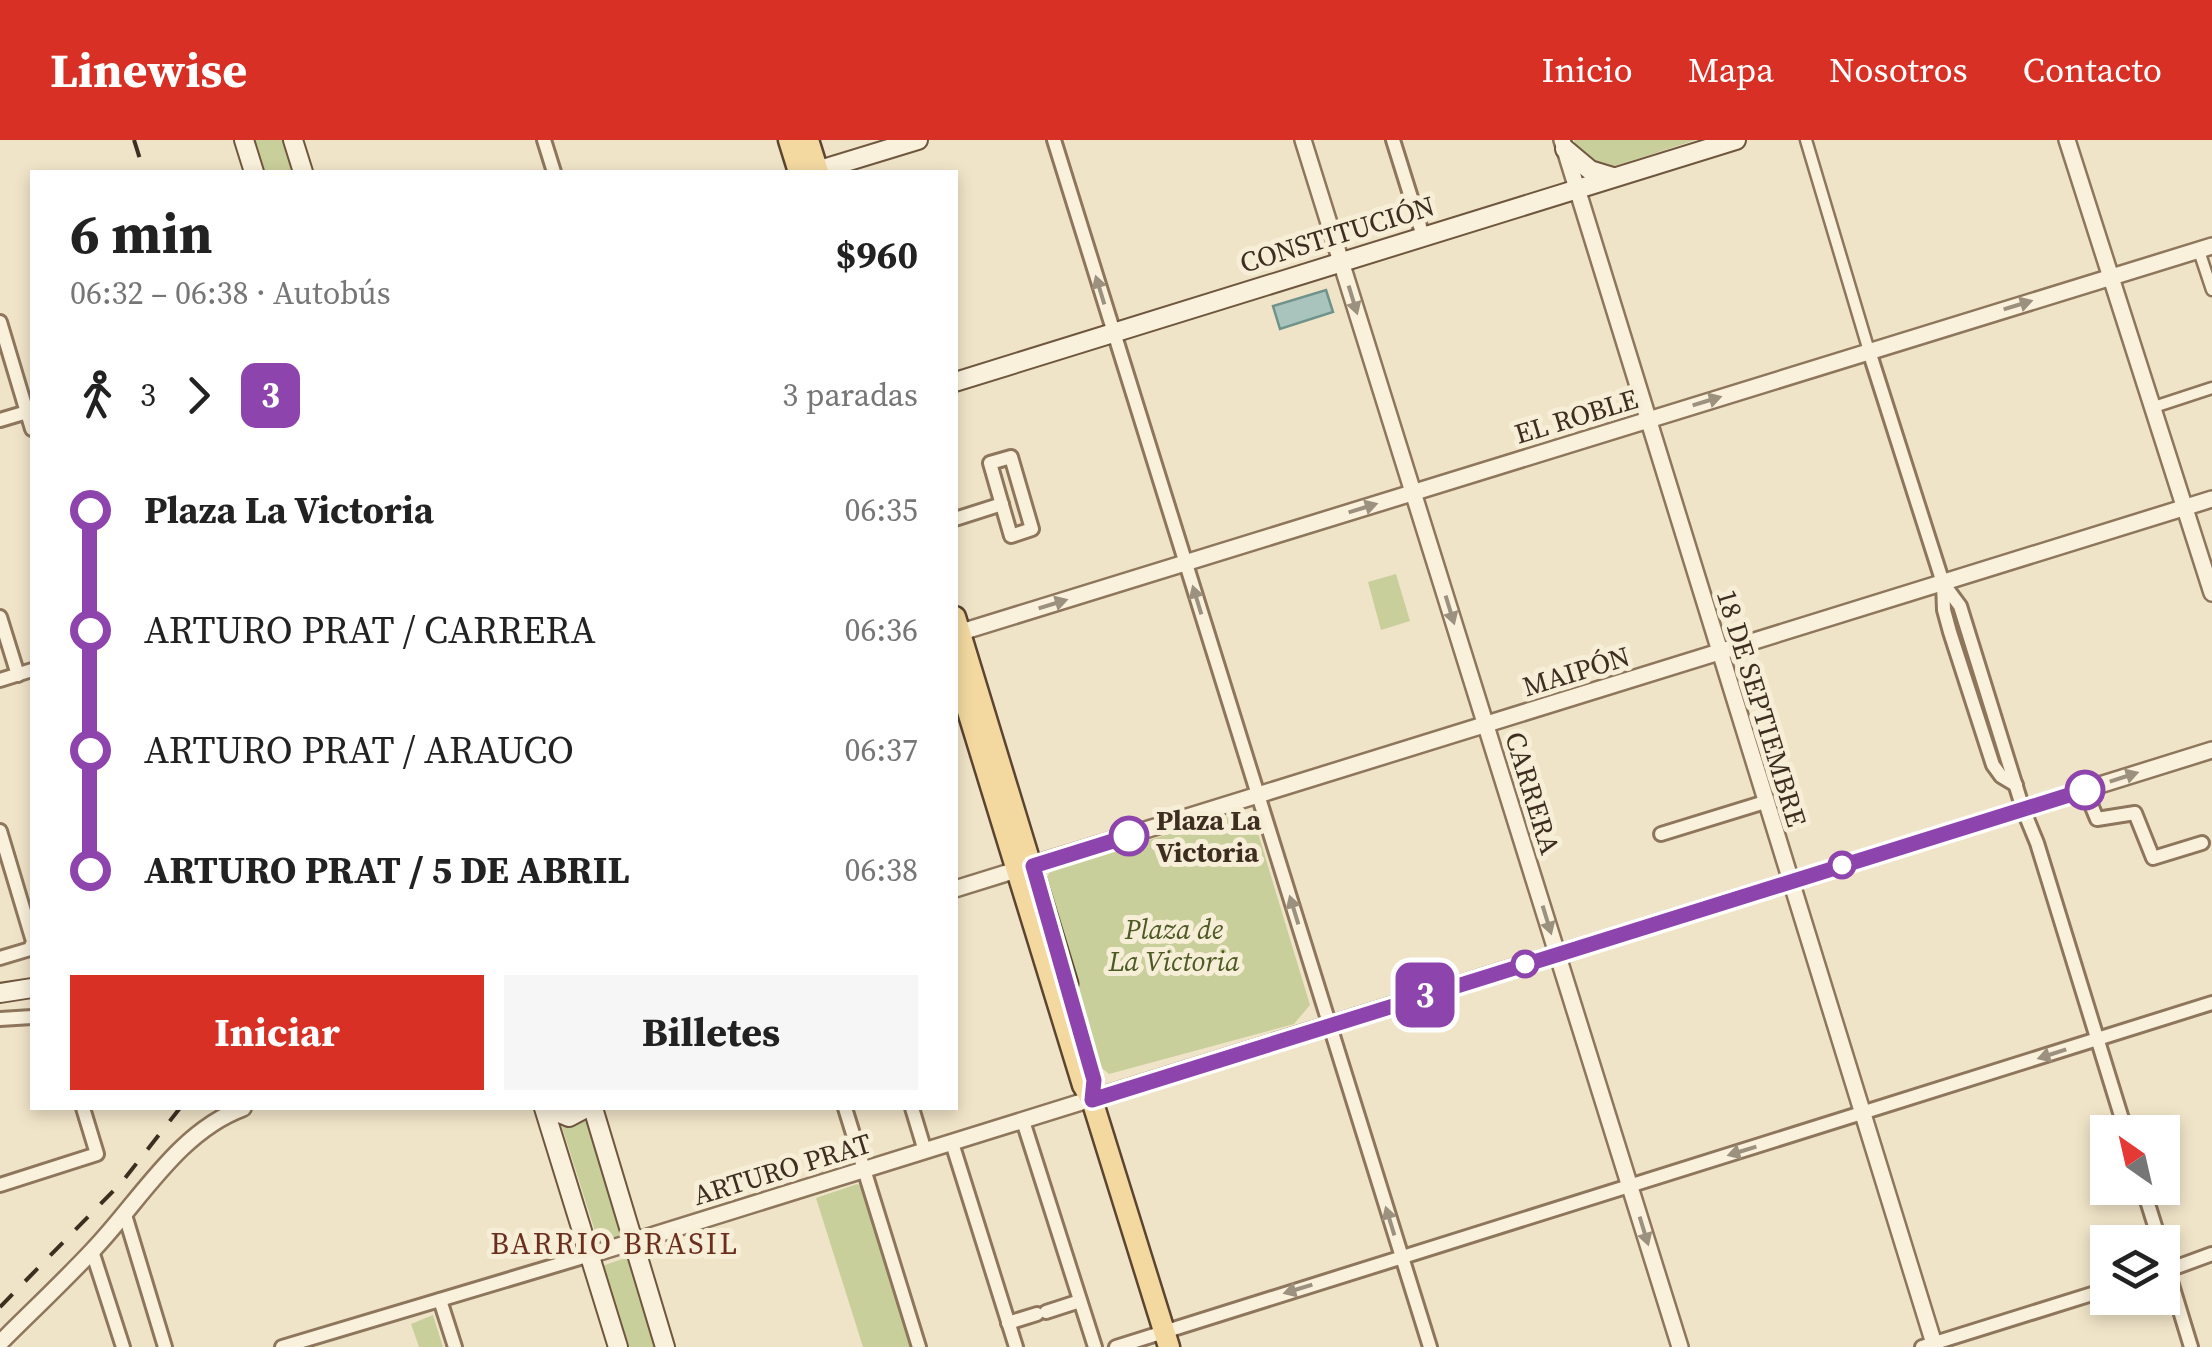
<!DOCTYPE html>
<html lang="es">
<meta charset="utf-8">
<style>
body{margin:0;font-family:"Source Serif 4",serif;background:#f6f6f6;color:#222;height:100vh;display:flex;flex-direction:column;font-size:38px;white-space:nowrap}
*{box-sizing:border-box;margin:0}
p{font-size:32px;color:#767676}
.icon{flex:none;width:55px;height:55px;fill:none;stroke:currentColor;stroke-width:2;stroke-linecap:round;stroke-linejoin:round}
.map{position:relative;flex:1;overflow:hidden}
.drawer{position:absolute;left:30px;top:30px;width:928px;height:940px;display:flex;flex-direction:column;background:#fff;border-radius:0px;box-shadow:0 5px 15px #0003}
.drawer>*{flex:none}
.badge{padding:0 20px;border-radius:15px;font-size:35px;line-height:65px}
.needle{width:65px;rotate:326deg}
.buttons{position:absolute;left:2090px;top:975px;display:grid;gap:20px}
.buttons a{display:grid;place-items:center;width:90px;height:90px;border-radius:0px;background:#fff;box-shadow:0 5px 15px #0003;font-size:50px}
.map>.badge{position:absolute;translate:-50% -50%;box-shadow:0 0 0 5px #fff}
.legs{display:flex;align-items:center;gap:15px;height:110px;padding:0 40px;font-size:32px}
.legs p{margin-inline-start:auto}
.headline{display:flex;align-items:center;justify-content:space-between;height:170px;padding:0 40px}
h1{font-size:55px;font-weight:700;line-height:75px}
.action{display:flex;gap:20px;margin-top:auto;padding:20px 40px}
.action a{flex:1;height:115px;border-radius:0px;background:#d93025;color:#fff;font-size:40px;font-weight:700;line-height:115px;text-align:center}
.action a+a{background:#f6f6f6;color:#222}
ul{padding:0 40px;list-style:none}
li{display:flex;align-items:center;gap:35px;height:120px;font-size:38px}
li i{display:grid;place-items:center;width:15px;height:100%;margin:0 12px;background:currentColor}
li i::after{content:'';width:25px;height:25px;margin:-12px;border:8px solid;border-radius:50%;background:#fff}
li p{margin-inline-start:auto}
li:first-child i{background:linear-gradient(#0000 50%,currentColor 0)}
li:last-child i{background:linear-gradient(currentColor 50%,#0000 0)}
header{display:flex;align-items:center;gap:60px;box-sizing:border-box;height:140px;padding:0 50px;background:#d93025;color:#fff}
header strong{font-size:48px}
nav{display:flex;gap:55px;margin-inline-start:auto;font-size:35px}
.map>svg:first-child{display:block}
.green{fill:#c9cf9b}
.water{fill:#a9c4bc;stroke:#6f938a;stroke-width:2.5}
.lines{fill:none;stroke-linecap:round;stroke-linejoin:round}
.pedestrian-casing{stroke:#8d765c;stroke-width:15}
.minor-casing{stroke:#8d765c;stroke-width:18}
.tertiary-casing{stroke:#8d765c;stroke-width:20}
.secondary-casing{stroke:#6f573f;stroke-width:22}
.primary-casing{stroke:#5b4430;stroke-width:25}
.pedestrian{stroke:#faf1dc;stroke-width:10}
.minor{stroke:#faf1dc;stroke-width:12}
.tertiary{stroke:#faf1dc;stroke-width:15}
.secondary{stroke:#faf1dc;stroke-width:18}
.primary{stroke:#f3d9a0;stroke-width:20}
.rail{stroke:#3d2e20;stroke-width:4;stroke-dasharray:18 18;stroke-linecap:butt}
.oneway{fill:#9c907e}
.line-1-casing{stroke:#fff;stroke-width:22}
.line-1{stroke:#8e44ad;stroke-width:15}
.stop-1-dot{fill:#fff;stroke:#8e44ad;stroke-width:5}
.labels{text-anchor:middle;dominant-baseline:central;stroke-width:10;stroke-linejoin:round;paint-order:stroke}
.street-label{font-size:28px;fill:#3d2e20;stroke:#f7eed8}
.stop-label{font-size:28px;font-weight:bold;fill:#3d2e20;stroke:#f7eed8;text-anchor:start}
.park-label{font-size:28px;font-style:italic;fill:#4d5a26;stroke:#f7eed8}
.neighbourhood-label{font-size:30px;letter-spacing:2.5px;fill:#6b2e1e;stroke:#f7eed8}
</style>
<header>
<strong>Linewise</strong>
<nav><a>Inicio</a><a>Mapa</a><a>Nosotros</a><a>Contacto</a></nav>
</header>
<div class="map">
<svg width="2212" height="1207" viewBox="0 0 2212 1207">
<rect width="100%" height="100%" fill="#f0e4c8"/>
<g class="green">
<path d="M251 0H286L296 32H261Z"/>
<path d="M1574 0H1696L1609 28C1593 26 1579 16 1574 0Z"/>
<path d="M1396 434 1410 481 1381 490 1368 442Z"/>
<path d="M1239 672 1255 683 1310 865 1294 884 1109 934 1093 921 1043 747 1050 731Z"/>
<path d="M556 968H589L629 1094 599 1104Z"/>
<path d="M857 1044 864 1047 913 1207H863L816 1058Z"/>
<path d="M628 1117 656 1207H627L602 1126Z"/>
<path d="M433 1175 443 1207H419L411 1184Z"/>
</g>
<path class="water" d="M1326 150 1333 172 1280 189 1273 166Z"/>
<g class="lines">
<g class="pedestrian-casing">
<g id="pedestrian">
<path d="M1806 0 1869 211"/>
<path d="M2199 111 2212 150"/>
<path d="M2154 267 2212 248"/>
</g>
</g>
<g class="minor-casing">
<g id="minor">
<path d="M544 0 554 32"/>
<path d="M1054 0 1430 1207"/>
<path d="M1393 0 1423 96"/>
<path d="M0 182 32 289"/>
<path d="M1869 211 1943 443 1944 470 1950 492 1993 625 2001 636 2016 645"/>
<path d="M0 280 27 272"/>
<path d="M1011 317 1032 389 1011 396 990 323Z"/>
<path d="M955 379 1002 364"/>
<path d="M1943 443 1960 466 2023 669 2037 703 2126 992"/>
<path d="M0 477 18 535"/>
<path d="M0 540 32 530"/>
<path d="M2085 650 2097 679 2135 673 2153 718 2202 703"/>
<path d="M0 691 32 798"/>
<path d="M1661 694 1765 662"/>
<path d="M0 818 30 809 32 804"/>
<path d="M0 879 32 877"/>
<path d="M845 968 919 1207"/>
<path d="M912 968 925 1011"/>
<path d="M1023 981 1095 1207"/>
<path d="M952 1003 1016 1207"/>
<path d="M0 1045 97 1014 83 968"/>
<path d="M2143 1048 2160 1102"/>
<path d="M125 1075 165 1207"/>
<path d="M92 1111 123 1207"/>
<path d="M2162 1112 2191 1207"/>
<path d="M2163 1132 2212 1114"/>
<path d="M440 1160 455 1207"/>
<path d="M1046 1172 1080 1161"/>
<path d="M1008 1183 1037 1174"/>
<path d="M282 1207 590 1115"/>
<path d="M1116 1207 2212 863"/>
<path d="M1922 1207 2108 1149"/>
</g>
</g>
<g class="tertiary-casing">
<g id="tertiary">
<path d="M1303 0 1680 1207"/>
<path d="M1562 0 1935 1207"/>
<path d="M2067 0 2212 453"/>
<path d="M955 494 2212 106"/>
<path d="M955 749 2212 359"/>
<path d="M590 1115 2212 610"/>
<path d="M0 1203C31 1172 63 1142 93 1110 140 1061 178 992 243 968"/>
</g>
</g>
<g class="secondary-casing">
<g id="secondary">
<path d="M244 0 254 32"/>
<path d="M293 0 303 32"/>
<path d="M1565 9 1590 30 1613 37"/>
<path d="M813 32 918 0"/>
<path d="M955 242 1736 0"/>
<path d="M0 853 32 848"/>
<path d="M544 968 618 1207"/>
<path d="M547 968 569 977 586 968"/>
<path d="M593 968 665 1207"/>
</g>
</g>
<g class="primary-casing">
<g id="primary">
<path d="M789 0 799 32"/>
<path d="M808 0 818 32"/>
<path d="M955 477 1067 844"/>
<path d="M955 529 1083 945 1092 960 1169 1207"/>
</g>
</g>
<use href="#pedestrian" class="pedestrian"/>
<use href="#minor" class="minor"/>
<use href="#tertiary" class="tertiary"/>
<use href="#secondary" class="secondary"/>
<use href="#primary" class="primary"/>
<g class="rail">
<path d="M134 0 144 32"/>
<path d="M0 1167 122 1042 180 968"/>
</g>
</g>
<defs><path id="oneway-solid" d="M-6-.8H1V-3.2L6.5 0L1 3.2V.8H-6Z" transform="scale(2.5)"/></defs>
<g class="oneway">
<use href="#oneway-solid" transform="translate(1100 150) rotate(-107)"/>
<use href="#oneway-solid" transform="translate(1353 160) rotate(73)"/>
<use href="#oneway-solid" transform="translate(2018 165) rotate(-17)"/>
<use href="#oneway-solid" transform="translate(1707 261) rotate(-17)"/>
<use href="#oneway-solid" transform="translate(1363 368) rotate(-17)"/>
<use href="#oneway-solid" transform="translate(1197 460) rotate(-107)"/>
<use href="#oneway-solid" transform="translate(1053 464) rotate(-17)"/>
<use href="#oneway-solid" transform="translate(1450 470) rotate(73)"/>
<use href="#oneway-solid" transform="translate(2124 637) rotate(-18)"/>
<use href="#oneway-solid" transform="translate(1294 770) rotate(-107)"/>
<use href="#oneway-solid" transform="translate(1547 780) rotate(73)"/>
<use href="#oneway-solid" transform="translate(2052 914) rotate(162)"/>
<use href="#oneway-solid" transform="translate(1742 1011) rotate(163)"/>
<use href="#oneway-solid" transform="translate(1390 1081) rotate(-107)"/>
<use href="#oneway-solid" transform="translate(1644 1091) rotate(73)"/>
<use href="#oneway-solid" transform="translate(1298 1149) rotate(163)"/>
</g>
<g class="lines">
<g class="line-1-casing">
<path id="line-1" d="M1129 696 1033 726 1094 940 1092 960 2085 650"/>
</g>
<use href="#line-1" class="line-1"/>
</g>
<g class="stop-1-dot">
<circle cx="2085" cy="650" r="18"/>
<circle cx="1129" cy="696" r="18"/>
<circle cx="1842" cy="725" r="12"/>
<circle cx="1525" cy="824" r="12"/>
</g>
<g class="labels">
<g class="street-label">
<text transform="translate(1337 94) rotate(-17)">CONSTITUCIÓN</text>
<text transform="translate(1576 276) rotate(-17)">EL ROBLE</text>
<text transform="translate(1576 531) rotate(-17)">MAIPÓN</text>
<text transform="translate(1762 568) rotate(73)">18 DE SEPTIEMBRE</text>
<text transform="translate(1533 653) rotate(73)">CARRERA</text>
<text transform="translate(782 1029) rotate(-17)">ARTURO PRAT</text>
</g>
<g class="stop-label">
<text x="1156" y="680">Plaza La<tspan x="1156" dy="32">Victoria</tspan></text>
</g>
<g class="park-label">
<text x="1174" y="789">Plaza de<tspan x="1174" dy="32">La Victoria</tspan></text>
</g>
<g class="neighbourhood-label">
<text x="615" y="1103">BARRIO BRASIL</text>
</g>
</g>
</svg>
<div class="buttons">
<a><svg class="needle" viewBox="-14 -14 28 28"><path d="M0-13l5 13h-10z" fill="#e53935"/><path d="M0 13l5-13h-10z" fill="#767676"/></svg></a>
<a><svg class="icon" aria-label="layers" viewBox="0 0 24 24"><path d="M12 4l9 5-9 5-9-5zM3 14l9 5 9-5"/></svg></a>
</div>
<b class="badge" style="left:1425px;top:855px;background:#8e44ad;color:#fff">3</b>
<section class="drawer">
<div class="headline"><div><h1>6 min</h1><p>06:32 – 06:38 · Autobús</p></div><b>$960</b></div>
<div class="legs"><svg class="icon" aria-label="walk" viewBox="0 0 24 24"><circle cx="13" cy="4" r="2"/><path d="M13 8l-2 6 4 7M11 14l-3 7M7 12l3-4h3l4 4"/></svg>3<svg class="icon" aria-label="forward" viewBox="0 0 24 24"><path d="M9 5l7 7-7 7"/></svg><b class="badge" style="background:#8e44ad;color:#fff">3</b><p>3 paradas</p></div>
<ul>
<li><i style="color:#8e44ad"></i><b>Plaza La Victoria</b><p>06:35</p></li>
<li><i style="color:#8e44ad"></i><span>ARTURO PRAT / CARRERA</span><p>06:36</p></li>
<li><i style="color:#8e44ad"></i><span>ARTURO PRAT / ARAUCO</span><p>06:37</p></li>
<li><i style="color:#8e44ad"></i><b>ARTURO PRAT / 5 DE ABRIL</b><p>06:38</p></li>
</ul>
<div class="action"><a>Iniciar</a><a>Billetes</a></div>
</section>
</div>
